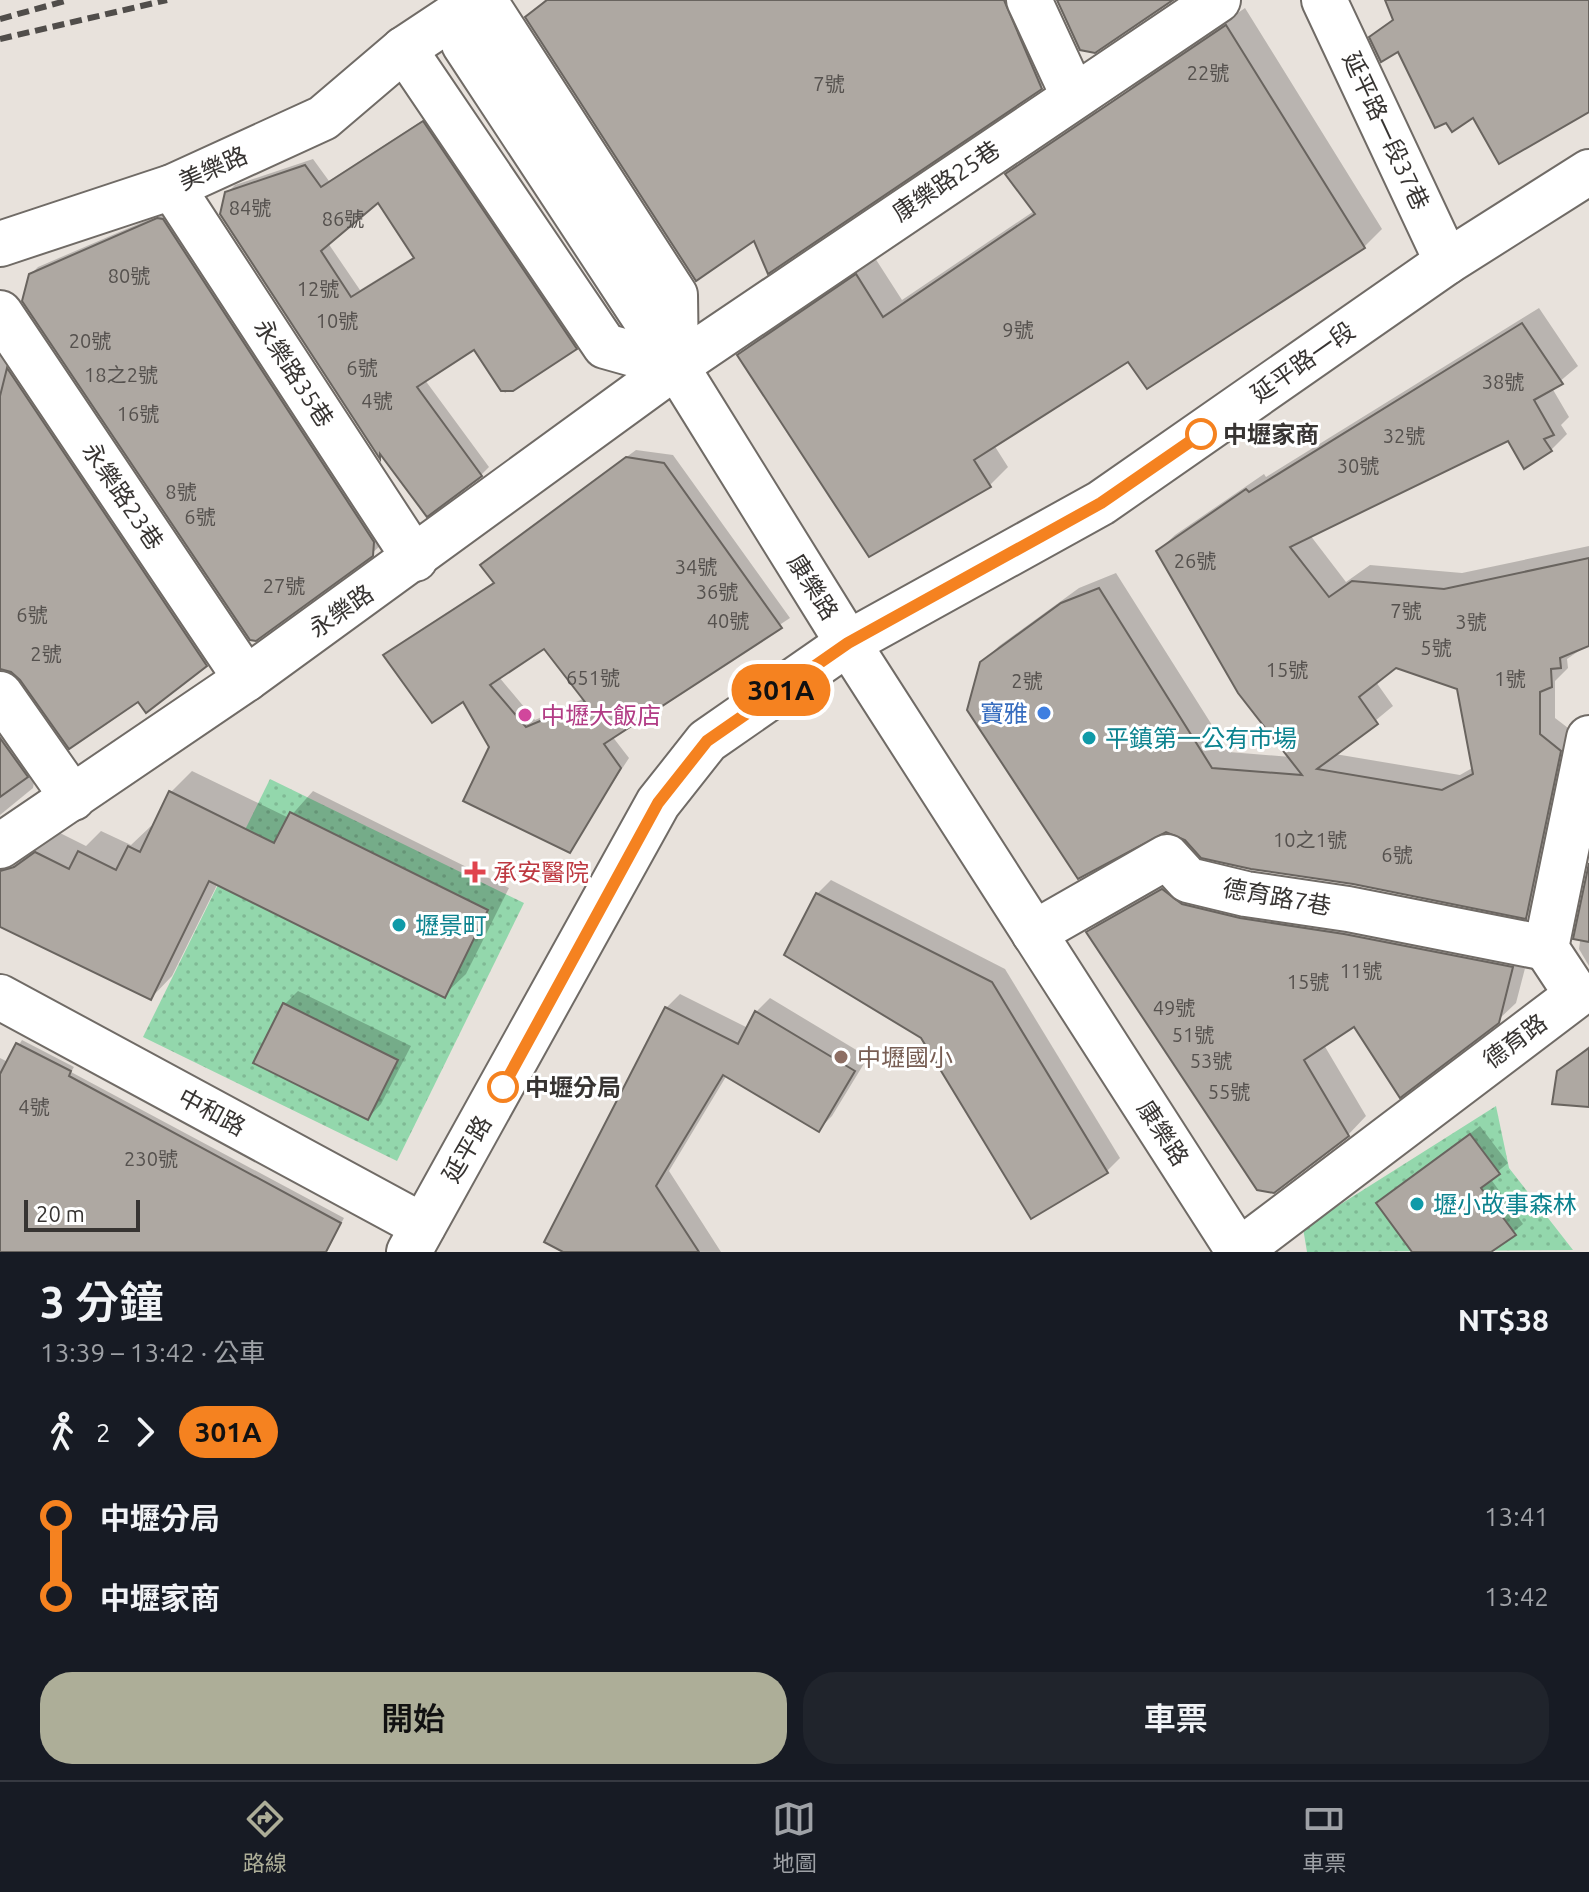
<!DOCTYPE html>
<html lang="zh-TW">
<meta charset="utf-8">
<style>
body{margin:0;font-family:Ubuntu,"Noto Sans TC",sans-serif;background:#20242c;color:#f1f3f6;height:100vh;display:flex;flex-direction:column;font-size:30px;white-space:nowrap}
*{box-sizing:border-box;margin:0}
p{font-size:26px;color:#9ea1a6}
.icon{flex:none;width:44px;height:44px;fill:none;stroke:currentColor;stroke-width:2;stroke-linecap:round;stroke-linejoin:round}
.map{position:relative;height:1252px;overflow:hidden}
.details{display:flex;flex-direction:column;background:#171b24;flex:1}
.details>*{flex:none}
.badge{padding:0 16px;border-radius:26px;font-size:28px;line-height:52px}
.scale{position:absolute;left:24px;bottom:20px;width:116px;box-sizing:border-box;padding-left:8px;border:4px solid #373432;border-top:0;font-size:22px;line-height:28px;white-space:nowrap;color:#373432;-webkit-text-stroke:6px #fff;paint-order:stroke}
.map>.badge{position:absolute;translate:-50% -50%;box-shadow:0 0 0 4px #fff}
.legs{display:flex;align-items:center;gap:12px;height:88px;padding:0 40px;font-size:26px}
.legs p{margin-inline-start:auto}
.summary{display:flex;align-items:center;justify-content:space-between;height:136px;padding:0 40px}
h1{font-size:44px;font-weight:600;line-height:60px}
.action{display:flex;gap:16px;margin-top:auto;padding:16px 40px}
.action a{flex:1;height:92px;border-radius:32px;background:#adae98;color:#111;font-size:32px;font-weight:600;line-height:92px;text-align:center}
.action a+a{background:#20242c;color:#f1f3f6}
ul{padding:0 40px;list-style:none}
li{display:flex;align-items:center;gap:28px;height:80px;font-size:30px}
li i{display:grid;place-items:center;width:12px;height:100%;margin:0 10px;background:currentColor}
li i::after{content:'';width:20px;height:20px;margin:-10px;border:6px solid;border-radius:50%;background:#171b24}
li p{margin-inline-start:auto}
li:first-child i{background:linear-gradient(#0000 50%,currentColor 0)}
li:last-child i{background:linear-gradient(currentColor 50%,#0000 0)}
.tab-bar{display:flex;justify-content:space-around;align-items:center;height:112px;border-top:2px solid #363941;background:#171b24;font-size:22px;color:#9ea1a6}
.tab-bar a{display:grid;justify-items:center;gap:4px}
.tab-bar .active{color:#adae98}
.map>svg:first-child{display:block}
.park{fill:url(#park-dots)}
.shadow{fill:#0003;fill-rule:evenodd}
.building{fill:#aea8a2;stroke:#69645f;stroke-width:2;fill-rule:evenodd}
.lines{fill:none;stroke-linecap:round;stroke-linejoin:round}
.minor-casing{stroke:#706b66;stroke-width:48}
.major-casing{stroke:#706b66;stroke-width:48}
.minor{stroke:#fff;stroke-width:44}
.major{stroke:#fff;stroke-width:44}
.rail{stroke:#504d4a;stroke-width:6;stroke-dasharray:12 6;stroke-linecap:butt}
.line-1-casing{stroke:#fff;stroke-width:18}
.line-1{stroke:#f58220;stroke-width:12}
.stop-1-dot{fill:#fff;stroke:#f58220;stroke-width:4}
.shop-dot{fill:#3f7fe0;stroke:#fff;stroke-width:3}
.hotel-dot{fill:#d1479c;stroke:#fff;stroke-width:3}
.culture-dot{fill:#0f9aa8;stroke:#fff;stroke-width:3}
.health-dot{fill:#e0444e;stroke:#fff;stroke-width:3}
.education-dot{fill:#8d6e63;stroke:#fff;stroke-width:3}
.labels{text-anchor:middle;dominant-baseline:central;stroke-width:6;stroke-linejoin:round;paint-order:stroke}
.number-label{font-size:20px;fill:#55514e}
.street-label{font-size:24px;fill:#373432;stroke:#fff}
.stop-label{font-size:24px;font-weight:bold;fill:#373432;stroke:#fff;text-anchor:start}
.shop-label{font-size:24px;fill:#366cbe;stroke:#fff;text-anchor:end}
.hotel-label{font-size:24px;fill:#b23c85;stroke:#fff;text-anchor:start}
.culture-label{font-size:24px;fill:#0d838f;stroke:#fff;text-anchor:start}
.health-label{font-size:24px;fill:#be3a42;stroke:#fff;text-anchor:start}
.education-label{font-size:24px;fill:#785e54;stroke:#fff;text-anchor:start}
</style>
<div class="map">
<svg width="1589" height="1252" viewBox="0 0 1589 1252">
<defs>
<pattern id="park-dots" width="8" height="8" patternUnits="userSpaceOnUse" patternTransform="scale(2)"><rect width="8" height="8" fill="#93d7ac"/><path d="M2 2h.1M6 6h.1" fill="none" stroke="#7fb994" stroke-width="1.8" stroke-linecap="round"/></pattern>
</defs>
<rect width="100%" height="100%" fill="#e8e2dc"/>
<g class="park">
<path d="M270 779 524 903 397 1161 143 1037Z"/>
<path d="M1496 1106 1509 1168 1573 1250 1307 1252 1303 1228Z"/>
</g>
<g class="shadow">
<path d="M545 0H1026L1057 70 1040 87 527 17Z"/>
<path d="M1245 8 1382 229 1364 247 1128 359 994 445 1008 467 990 485 870 555 739 355 758 337 875 258 902 300 1034 211 1008 174 1026 156 1096 109 1100 117 1143 77Z"/>
<path d="M431 115 583 340 505 393 475 347 425 380 489 467 481 475 380 456 227 193 235 185 313 159 329 181ZM379 200 415 256 360 290 328 243Z"/>
<path d="M166 212 380 533V546L371 554 30 275 38 267Z"/>
<path d="M1539 308 1578 366 1552 388 1569 417 1561 425 1567 434 1551 450 1509 438 1310 535 1346 582 1370 565 1462 573 1589 546V644L1567 659 1568 668 1555 681V718L1576 734 1542 900 1526 917 1353 882 1186 838 982 663 999 646 1079 588 1116 573 1229 752 1291 757 1158 551 1175 535 1264 474 1266 477ZM1396 666 1459 687 1474 767 1460 775 1335 754 1393 706 1376 682Z"/>
<path d="M0 343 214 656 206 664 138 699 21 678 11 669 0 667Z"/>
<path d="M636 450 673 455 790 618 612 736 629 758 569 850 491 747 464 700 386 655 495 581 483 565 491 557ZM545 646 585 698 535 720 499 677Z"/>
<path d="M0 718 36 771 33 788 0 815Z"/>
<path d="M192 771 289 818 313 791 509 888 466 974 444 995 218 883 172 976 151 998 0 925V886L10 869 32 848 58 832 86 846 101 831 131 845 151 826 154 827 170 793Z"/>
<path d="M1181 872 1530 949 1516 1003 1497 1021 1355 1024 1324 1045 1366 1116 1348 1135 1089 932 1107 914Z"/>
<path d="M1589 873V966L1579 949Z"/>
<path d="M831 880 1005 969 1120 1158 1106 1172 923 1036 817 894Z"/>
<path d="M298 991 411 1046 381 1104 368 1118 284 1005Z"/>
<path d="M680 994 748 1028 756 1012 770 998 868 1057 832 1116 818 1130 727 1075 669 1171 721 1252H567L666 1008Z"/>
<path d="M22 1040 74 1067 71 1072 344 1218 326 1252H0V1058L8 1062Z"/>
<path d="M1589 1046V1105L1559 1072Z"/>
<path d="M1480 1126 1508 1163 1490 1178 1523 1224 1488 1252H1414L1384 1199Z"/>
</g>
<g class="building">
<path d="M547 0H1004L1042 89 768 274 754 241 696 281 525 17Z"/>
<path d="M1057 0H1173L1095 53 1080 50Z"/>
<path d="M1385 0H1589V112L1499 164 1473 118 1452 132 1446 123 1435 128 1398 52 1381 62 1369 37 1393 20Z"/>
<path d="M1226 25 1365 248 1147 389 1128 362 974 460 991 487 869 557 737 355 856 274 883 317 1035 214 1005 174Z"/>
<path d="M423 121 577 349 513 391H501L474 350 417 387 482 476 427 517 380 454V459L220 214 225 192 305 165 321 187ZM378 203 414 258 351 297 321 251Z"/>
<path d="M157 218 163 219 374 542 373 556 256 641 250 640 22 301 29 274Z"/>
<path d="M1522 323 1563 384 1534 400 1554 435 1544 439 1552 451 1524 469 1508 441 1290 547 1329 597 1352 581 1444 589 1589 558V646L1560 658 1561 668 1551 669 1552 687 1540 692V734L1561 751 1526 919 1353 884 1251 869 1201 858 1185 840 1166 832 1078 879 967 710 980 662 1061 603 1099 588 1212 768 1302 775 1238 693 1156 551 1246 489 1249 492ZM1396 668 1457 689 1473 774 1442 790 1317 769 1378 724 1359 697Z"/>
<path d="M7 368 207 666 146 713 138 702 69 749 20 680 11 672 0 669V396Z"/>
<path d="M626 457 664 463 782 628 604 744 621 768 570 853 463 801 489 747 463 702 432 723 383 655 494 583 480 565ZM544 649 585 702 526 727 490 685Z"/>
<path d="M0 738 28 777 0 797Z"/>
<path d="M169 791 274 843 290 812 488 910 445 998 209 881 151 1000 0 927V871L14 867 35 852 69 869 78 851 116 870 128 846 140 852Z"/>
<path d="M1589 863V942L1573 939Z"/>
<path d="M1162 889 1182 904 1240 918 1344 934 1513 967 1499 1023 1400 1098 1354 1027 1304 1060 1349 1136 1274 1193 1257 1190 1086 932Z"/>
<path d="M816 893 992 982 1108 1173 1031 1219 921 1038 784 955Z"/>
<path d="M283 1003 398 1060 368 1120 253 1063Z"/>
<path d="M665 1007 738 1044 755 1011 855 1071 819 1132 723 1075 656 1186 699 1252H563L544 1242Z"/>
<path d="M16 1043 71 1071 69 1076 341 1223 326 1252H0V1074Z"/>
<path d="M1589 1048V1107L1552 1104 1557 1071Z"/>
<path d="M1470 1134 1500 1174 1481 1188 1516 1235 1491 1252H1412L1376 1203Z"/>
</g>
<g class="lines">
<g class="minor-casing">
<g id="minor">
<path d="M484 0 675 295 676 366"/>
<path d="M1029 0 1073 95"/>
<path d="M1324 0 1447 262"/>
<path d="M464 44 676 366 848 643 1239 1252"/>
<path d="M404 49 605 346 676 366"/>
<path d="M172 187 415 559"/>
<path d="M0 244 172 187 323 118 404 49 478 0"/>
<path d="M0 313 246 679"/>
<path d="M0 694 73 798"/>
<path d="M0 846 246 679 676 366 1218 0"/>
<path d="M1034 933 1167 857 1188 880 1246 894 1348 909 1546 948"/>
<path d="M0 997 423 1226"/>
<path d="M1239 1251 1577 995 1546 948 1589 738"/>
</g>
</g>
<g class="major-casing">
<path id="major" d="M409 1252 658 803 707 741 848 643 1101 503 1447 262 1589 172"/>
</g>
<use href="#minor" class="minor"/>
<use href="#major" class="major"/>
<g class="rail">
<path d="M0 19 69 0"/>
<path d="M0 39 167 0"/>
</g>
</g>
<g class="lines">
<g class="line-1-casing">
<path id="line-1" d="M503 1087 658 803 707 741 848 643 1101 503 1201 434"/>
</g>
<use href="#line-1" class="line-1"/>
</g>
<g class="stop-1-dot">
<circle cx="1201" cy="434" r="14"/>
<circle cx="503" cy="1087" r="14"/>
</g>
<circle class="shop-dot" cx="1044" cy="713" r="8"/>
<circle class="hotel-dot" cx="525" cy="715" r="8"/>
<g class="culture-dot">
<circle cx="1089" cy="738" r="8"/>
<circle cx="399" cy="925" r="8"/>
<circle cx="1417" cy="1204" r="8"/>
</g>
<path class="health-dot" d="M471 860h8v8h8v8h-8v8h-8v-8h-8v-8h8z"/>
<circle class="education-dot" cx="841" cy="1057" r="8"/>
<g class="labels">
<g class="number-label">
<text x="1208" y="72">22號</text>
<text x="829" y="83">7號</text>
<text x="250" y="207">84號</text>
<text x="343" y="218">86號</text>
<text x="129" y="275">80號</text>
<text x="318" y="288">12號</text>
<text x="337" y="320">10號</text>
<text x="1018" y="329">9號</text>
<text x="90" y="340">20號</text>
<text x="362" y="367">6號</text>
<text x="121" y="374">18之2號</text>
<text x="1503" y="381">38號</text>
<text x="377" y="400">4號</text>
<text x="138" y="413">16號</text>
<text x="1404" y="435">32號</text>
<text x="1358" y="465">30號</text>
<text x="181" y="491">8號</text>
<text x="200" y="516">6號</text>
<text x="1195" y="560">26號</text>
<text x="696" y="566">34號</text>
<text x="284" y="585">27號</text>
<text x="717" y="591">36號</text>
<text x="1406" y="610">7號</text>
<text x="32" y="614">6號</text>
<text x="728" y="620">40號</text>
<text x="1471" y="621">3號</text>
<text x="1436" y="647">5號</text>
<text x="46" y="653">2號</text>
<text x="1287" y="669">15號</text>
<text x="593" y="677">651號</text>
<text x="1510" y="678">1號</text>
<text x="1027" y="680">2號</text>
<text x="1310" y="839">10之1號</text>
<text x="1397" y="854">6號</text>
<text x="1361" y="970">11號</text>
<text x="1308" y="981">15號</text>
<text x="1174" y="1007">49號</text>
<text x="1193" y="1034">51號</text>
<text x="1211" y="1060">53號</text>
<text x="1229" y="1091">55號</text>
<text x="34" y="1106">4號</text>
<text x="151" y="1158">230號</text>
</g>
<g class="street-label">
<text transform="translate(1386 131) rotate(65)">延平路一段37巷</text>
<text transform="translate(213 168) rotate(-24)">美樂路</text>
<text transform="translate(946 181) rotate(-34)">康樂路25巷</text>
<text transform="translate(1303 362) rotate(-35)">延平路一段</text>
<text transform="translate(294 373) rotate(57)">永樂路35巷</text>
<text transform="translate(123 496) rotate(56)">永樂路23巷</text>
<text transform="translate(813 587) rotate(58)">康樂路</text>
<text transform="translate(341 611) rotate(-35)">永樂路</text>
<text transform="translate(1277 897) rotate(10)">德育路7巷</text>
<text transform="translate(1515 1041) rotate(-37)">德育路</text>
<text transform="translate(212 1112) rotate(28)">中和路</text>
<text transform="translate(1163 1133) rotate(57)">康樂路</text>
<text transform="translate(467 1149) rotate(-60)">延平路</text>
</g>
<g class="stop-label">
<text x="1223" y="434">中壢家商</text>
<text x="525" y="1087">中壢分局</text>
</g>
<g class="shop-label">
<text x="1028" y="713">寶雅</text>
</g>
<g class="hotel-label">
<text x="541" y="715">中壢大飯店</text>
</g>
<g class="culture-label">
<text x="1105" y="738">平鎮第一公有市場</text>
<text x="415" y="925">壢景町</text>
<text x="1433" y="1204">壢小故事森林</text>
</g>
<g class="health-label">
<text x="493" y="872">承安醫院</text>
</g>
<g class="education-label">
<text x="857" y="1057">中壢國小</text>
</g>
</g>
</svg>
<div class="scale">20 m</div>
<b class="badge" style="left:781px;top:690px;background:#f58220;color:#111">301A</b>
</div>
<section class="details">
<div class="summary"><div><h1>3 分鐘</h1><p>13:39 – 13:42 · 公車</p></div><b>NT$38</b></div>
<div class="legs"><svg class="icon" aria-label="walk" viewBox="0 0 24 24"><circle cx="13" cy="4" r="2"/><path d="M13 8l-2 6 4 7M11 14l-3 7M7 12l3-4h3l4 4"/></svg>2<svg class="icon" aria-label="forward" viewBox="0 0 24 24"><path d="M9 5l7 7-7 7"/></svg><b class="badge" style="background:#f58220;color:#111">301A</b></div>
<ul>
<li><i style="color:#f58220"></i><b>中壢分局</b><p>13:41</p></li>
<li><i style="color:#f58220"></i><b>中壢家商</b><p>13:42</p></li>
</ul>
<div class="action"><a>開始</a><a>車票</a></div>
</section>
<nav class="tab-bar">
<a class="active"><svg class="icon" aria-label="directions" viewBox="0 0 24 24"><path d="M12 3l9 9-9 9-9-9zM9 14v-3h6M13 9l2 2-2 2"/></svg>路線</a>
<a><svg class="icon" aria-label="map" viewBox="0 0 24 24"><path d="M3 6l6-2 6 2 6-2v14l-6 2-6-2-6 2zM9 4v14M15 6v14"/></svg>地圖</a>
<a><svg class="icon" aria-label="tickets" viewBox="0 0 24 24"><path d="M3 7h18v10H3zM15 7v10"/></svg>車票</a>
</nav>
